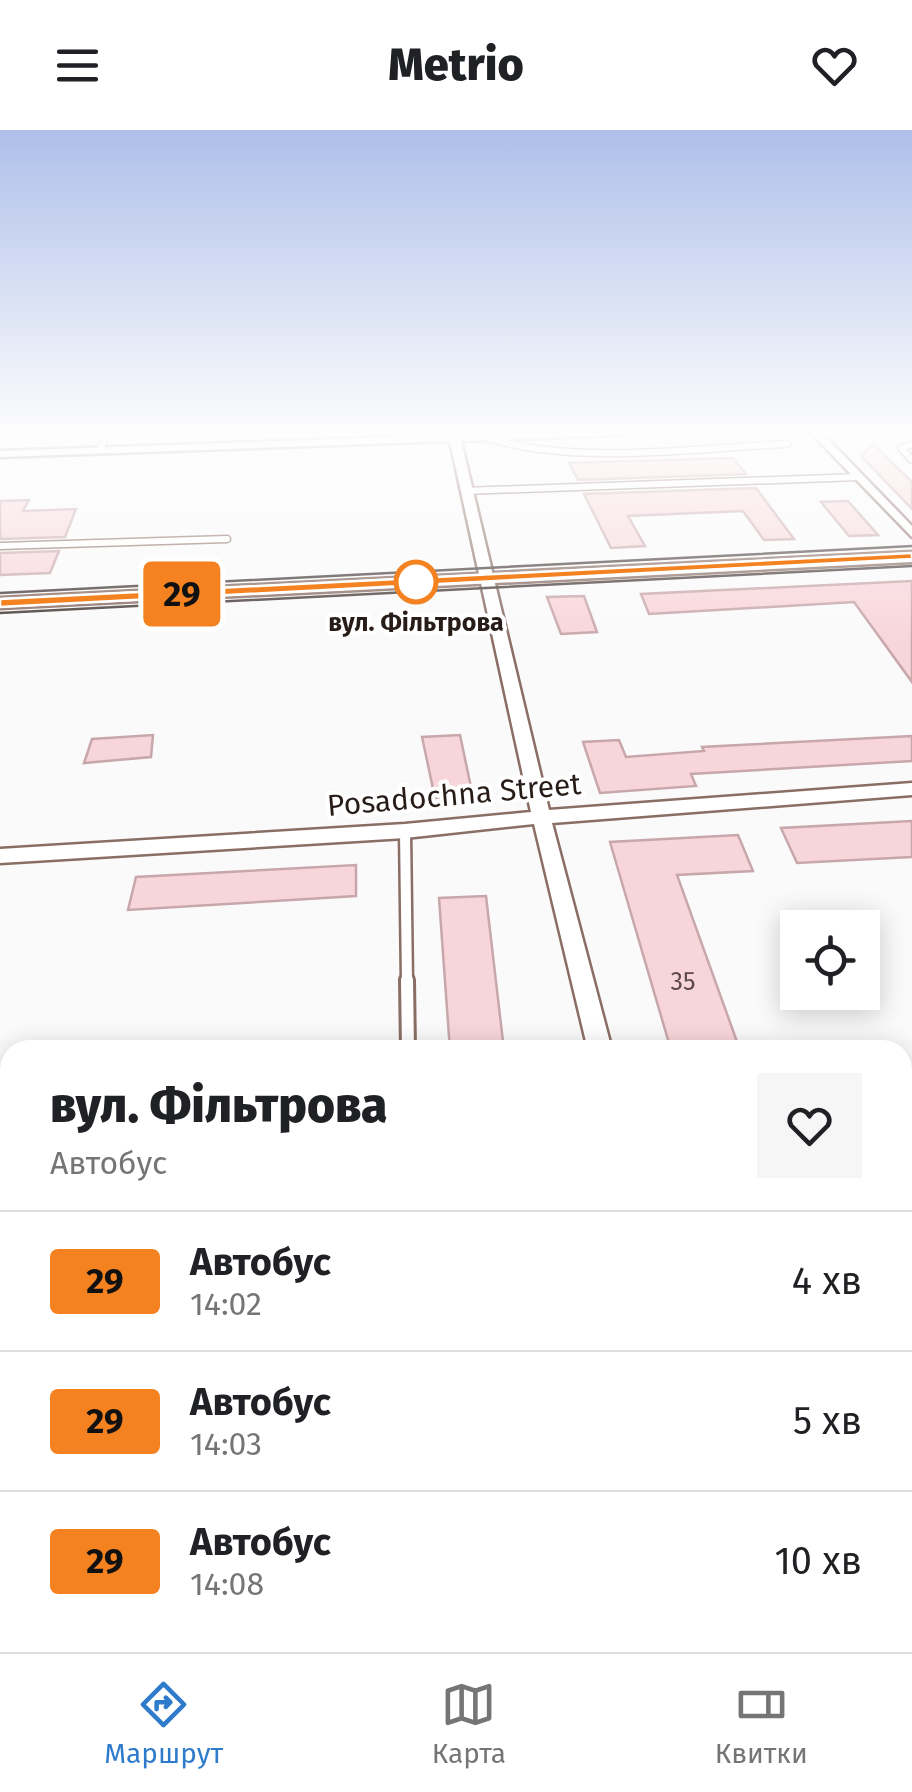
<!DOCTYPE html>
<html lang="uk">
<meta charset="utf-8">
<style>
body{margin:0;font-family:"Fira Sans",sans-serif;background:#f6f6f6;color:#202124;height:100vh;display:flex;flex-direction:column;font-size:38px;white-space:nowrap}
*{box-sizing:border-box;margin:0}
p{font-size:32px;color:#757577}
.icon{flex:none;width:55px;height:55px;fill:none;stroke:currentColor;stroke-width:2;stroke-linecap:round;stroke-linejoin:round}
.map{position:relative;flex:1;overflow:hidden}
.side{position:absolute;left:0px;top:910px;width:912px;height:612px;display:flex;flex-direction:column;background:#fff;border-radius:30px 30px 0 0;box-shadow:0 5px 25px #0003}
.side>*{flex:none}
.badge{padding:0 20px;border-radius:8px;font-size:35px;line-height:65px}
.buttons{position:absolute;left:780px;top:780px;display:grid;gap:20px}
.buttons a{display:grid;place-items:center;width:100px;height:100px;border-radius:0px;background:#fff;box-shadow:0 5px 25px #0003;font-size:50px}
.map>.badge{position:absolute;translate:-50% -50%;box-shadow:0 0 0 5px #fff}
.round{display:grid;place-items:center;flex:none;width:105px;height:105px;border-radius:0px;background:#f6f6f6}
.head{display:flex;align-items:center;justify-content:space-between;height:170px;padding:0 50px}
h1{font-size:48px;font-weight:800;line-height:75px}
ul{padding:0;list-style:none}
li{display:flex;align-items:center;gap:30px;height:140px;padding:0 50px;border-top:2px solid #e0e0e0}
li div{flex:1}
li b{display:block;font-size:38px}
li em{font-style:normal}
li .badge{min-width:110px;font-weight:700;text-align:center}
header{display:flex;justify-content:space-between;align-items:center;height:130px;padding:0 50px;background:#fff;font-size:45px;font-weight:800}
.tab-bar{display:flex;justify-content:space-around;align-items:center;height:140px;border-top:2px solid #e0e0e0;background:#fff;font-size:28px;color:#757577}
.tab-bar a{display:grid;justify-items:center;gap:5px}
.tab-bar .selected{color:#2f7bcb}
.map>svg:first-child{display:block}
.building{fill:#f8d5da;stroke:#c8a7ab;stroke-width:2.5}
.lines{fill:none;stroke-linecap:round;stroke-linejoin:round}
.service-far2-casing{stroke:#8a6e65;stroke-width:9}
.service-far1-casing{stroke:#8a6e65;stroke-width:15}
.service-casing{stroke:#8a6e65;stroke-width:18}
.minor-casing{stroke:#8a6e65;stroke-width:5}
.tertiary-casing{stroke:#8a6e65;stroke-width:5}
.path{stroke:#afabaa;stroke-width:8;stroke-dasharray:12 8;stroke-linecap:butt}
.service-far2{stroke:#fff;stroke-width:6}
.service-far1{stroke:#fff;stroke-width:10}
.service{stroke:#fff;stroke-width:12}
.minor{fill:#fff;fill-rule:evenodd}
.tertiary{fill:#fff;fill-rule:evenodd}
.tram{stroke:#473d3a;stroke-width:2.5}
.line{fill:#f58220;stroke:#fff;stroke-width:2.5}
.stop-dot{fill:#fff;stroke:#f58220;stroke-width:5}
.labels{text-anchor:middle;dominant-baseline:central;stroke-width:8;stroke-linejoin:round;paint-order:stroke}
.far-stop-label{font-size:25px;font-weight:bold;fill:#271c18;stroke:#fff}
.number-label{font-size:25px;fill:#5b4a48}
.street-label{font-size:30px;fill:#271c18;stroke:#fff}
</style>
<header><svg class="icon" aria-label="menu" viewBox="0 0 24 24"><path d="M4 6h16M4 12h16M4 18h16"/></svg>Metrio<svg class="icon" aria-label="heart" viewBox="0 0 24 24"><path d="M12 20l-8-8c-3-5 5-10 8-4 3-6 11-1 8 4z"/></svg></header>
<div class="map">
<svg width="912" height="1522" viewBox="0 0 912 1522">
<rect width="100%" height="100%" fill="#fafafa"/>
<g class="building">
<path d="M873 314 912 352V379L861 326Z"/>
<path d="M733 328 746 344 578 350 569 333Z"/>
<path d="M756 358 794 409 764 410 743 381 628 386 645 416 611 418 584 364Z"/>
<path d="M29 370 23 381 76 379 65 407 0 409V371Z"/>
<path d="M848 371 878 405 849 406 821 372Z"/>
<path d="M59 421 50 443 0 445V423Z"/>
<path d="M912 451V552L854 472 649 484 641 464Z"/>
<path d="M584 466 597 502 561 504 547 467Z"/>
<path d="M153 605 151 627 84 633 92 609Z"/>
<path d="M460 605 472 662 435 668 422 607Z"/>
<path d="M912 606V631L691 644 696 656 600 663 583 612 619 610 626 627 704 621 702 617Z"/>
<path d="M912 691V727L797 733 781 698Z"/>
<path d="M738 705 753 741 677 745 740 920H671L610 712Z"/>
<path d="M356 735V766L128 780 136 747Z"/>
<path d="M486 766 504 920H450L439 768Z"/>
</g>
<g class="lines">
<g class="service-far2-casing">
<g id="service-far2">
<path d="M484 307C574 336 692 318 787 314"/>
<path d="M912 315 901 318 912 330"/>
<path d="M100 320 108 301"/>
<path d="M464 361 858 347"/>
<path d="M0 416 227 409"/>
</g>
</g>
<g class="service-far1-casing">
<path id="service-far1" d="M405 701 407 853"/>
</g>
<g class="service-casing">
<g id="service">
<path d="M407 850 408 920"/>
<path d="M0 1051 10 1050"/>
</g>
</g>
<g class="minor-casing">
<g id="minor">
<path d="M448 301H458L459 304 645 301 640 304 461 311 549 680 912 653V665L552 693 612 920H588L534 694 405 708 0 733V719L405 694 531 682 450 311 0 327V321L449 305Z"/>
<path d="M809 301H820L912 396V407Z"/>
<path d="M10 1212V1242L0 1243V1213Z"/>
<path d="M902 1407 912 1411V1448L902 1444Z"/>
</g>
</g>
<g class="tertiary-casing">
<g id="tertiary">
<path d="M912 422V432L0 478V468Z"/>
<path d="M912 1138V1184L902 1188V1142Z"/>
<path d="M654 1512H700L696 1522H650Z"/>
</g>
</g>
<g class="path">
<path d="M902 1384 912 1374"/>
<path d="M782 1522 790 1512"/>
</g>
<use href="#service-far2" class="service-far2"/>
<use href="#service-far1" class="service-far1"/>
<use href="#service" class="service"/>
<use href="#minor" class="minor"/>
<use href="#tertiary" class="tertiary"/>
<g class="tram">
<path d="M0 463 912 416"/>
<path d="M0 483 912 436"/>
</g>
</g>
<linearGradient id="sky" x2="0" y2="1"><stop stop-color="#aebfe9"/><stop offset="0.59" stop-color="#fdfdfd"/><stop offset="1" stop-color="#fdfdfd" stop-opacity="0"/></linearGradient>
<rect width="912" height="514" fill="url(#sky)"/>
<path class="line" d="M912 423V429L0 477V469Z"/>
<circle class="stop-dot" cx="416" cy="452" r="20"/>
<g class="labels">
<g class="far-stop-label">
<text x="416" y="493">вул. Фільтрова</text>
</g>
<g class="number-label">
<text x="683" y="852">35</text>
</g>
<g class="street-label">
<text transform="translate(454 665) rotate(-5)">Posadochna Street</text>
</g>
</g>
</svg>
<div class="buttons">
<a><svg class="icon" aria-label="locate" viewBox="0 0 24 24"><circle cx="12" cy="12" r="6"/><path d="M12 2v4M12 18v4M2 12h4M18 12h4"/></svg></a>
</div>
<b class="badge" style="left:182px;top:464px;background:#f58220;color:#111">29</b>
<section class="side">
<div class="head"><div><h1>вул. Фільтрова</h1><p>Автобус</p></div><a class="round"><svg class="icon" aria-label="heart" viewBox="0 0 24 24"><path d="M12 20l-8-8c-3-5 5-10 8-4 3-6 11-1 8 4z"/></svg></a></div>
<ul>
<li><span class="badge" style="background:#f58220;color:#111">29</span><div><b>Автобус</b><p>14:02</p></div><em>4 хв</em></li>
<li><span class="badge" style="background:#f58220;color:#111">29</span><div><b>Автобус</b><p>14:03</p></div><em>5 хв</em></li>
<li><span class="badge" style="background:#f58220;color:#111">29</span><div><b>Автобус</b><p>14:08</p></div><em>10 хв</em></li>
</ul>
</section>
</div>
<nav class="tab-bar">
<a class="selected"><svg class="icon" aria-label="directions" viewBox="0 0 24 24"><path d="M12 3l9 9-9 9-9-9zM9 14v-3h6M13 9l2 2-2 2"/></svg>Маршрут</a>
<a><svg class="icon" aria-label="map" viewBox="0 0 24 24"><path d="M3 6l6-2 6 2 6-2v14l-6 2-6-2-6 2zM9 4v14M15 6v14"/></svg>Карта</a>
<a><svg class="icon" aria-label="tickets" viewBox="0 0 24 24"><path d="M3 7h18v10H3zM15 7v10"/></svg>Квитки</a>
</nav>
